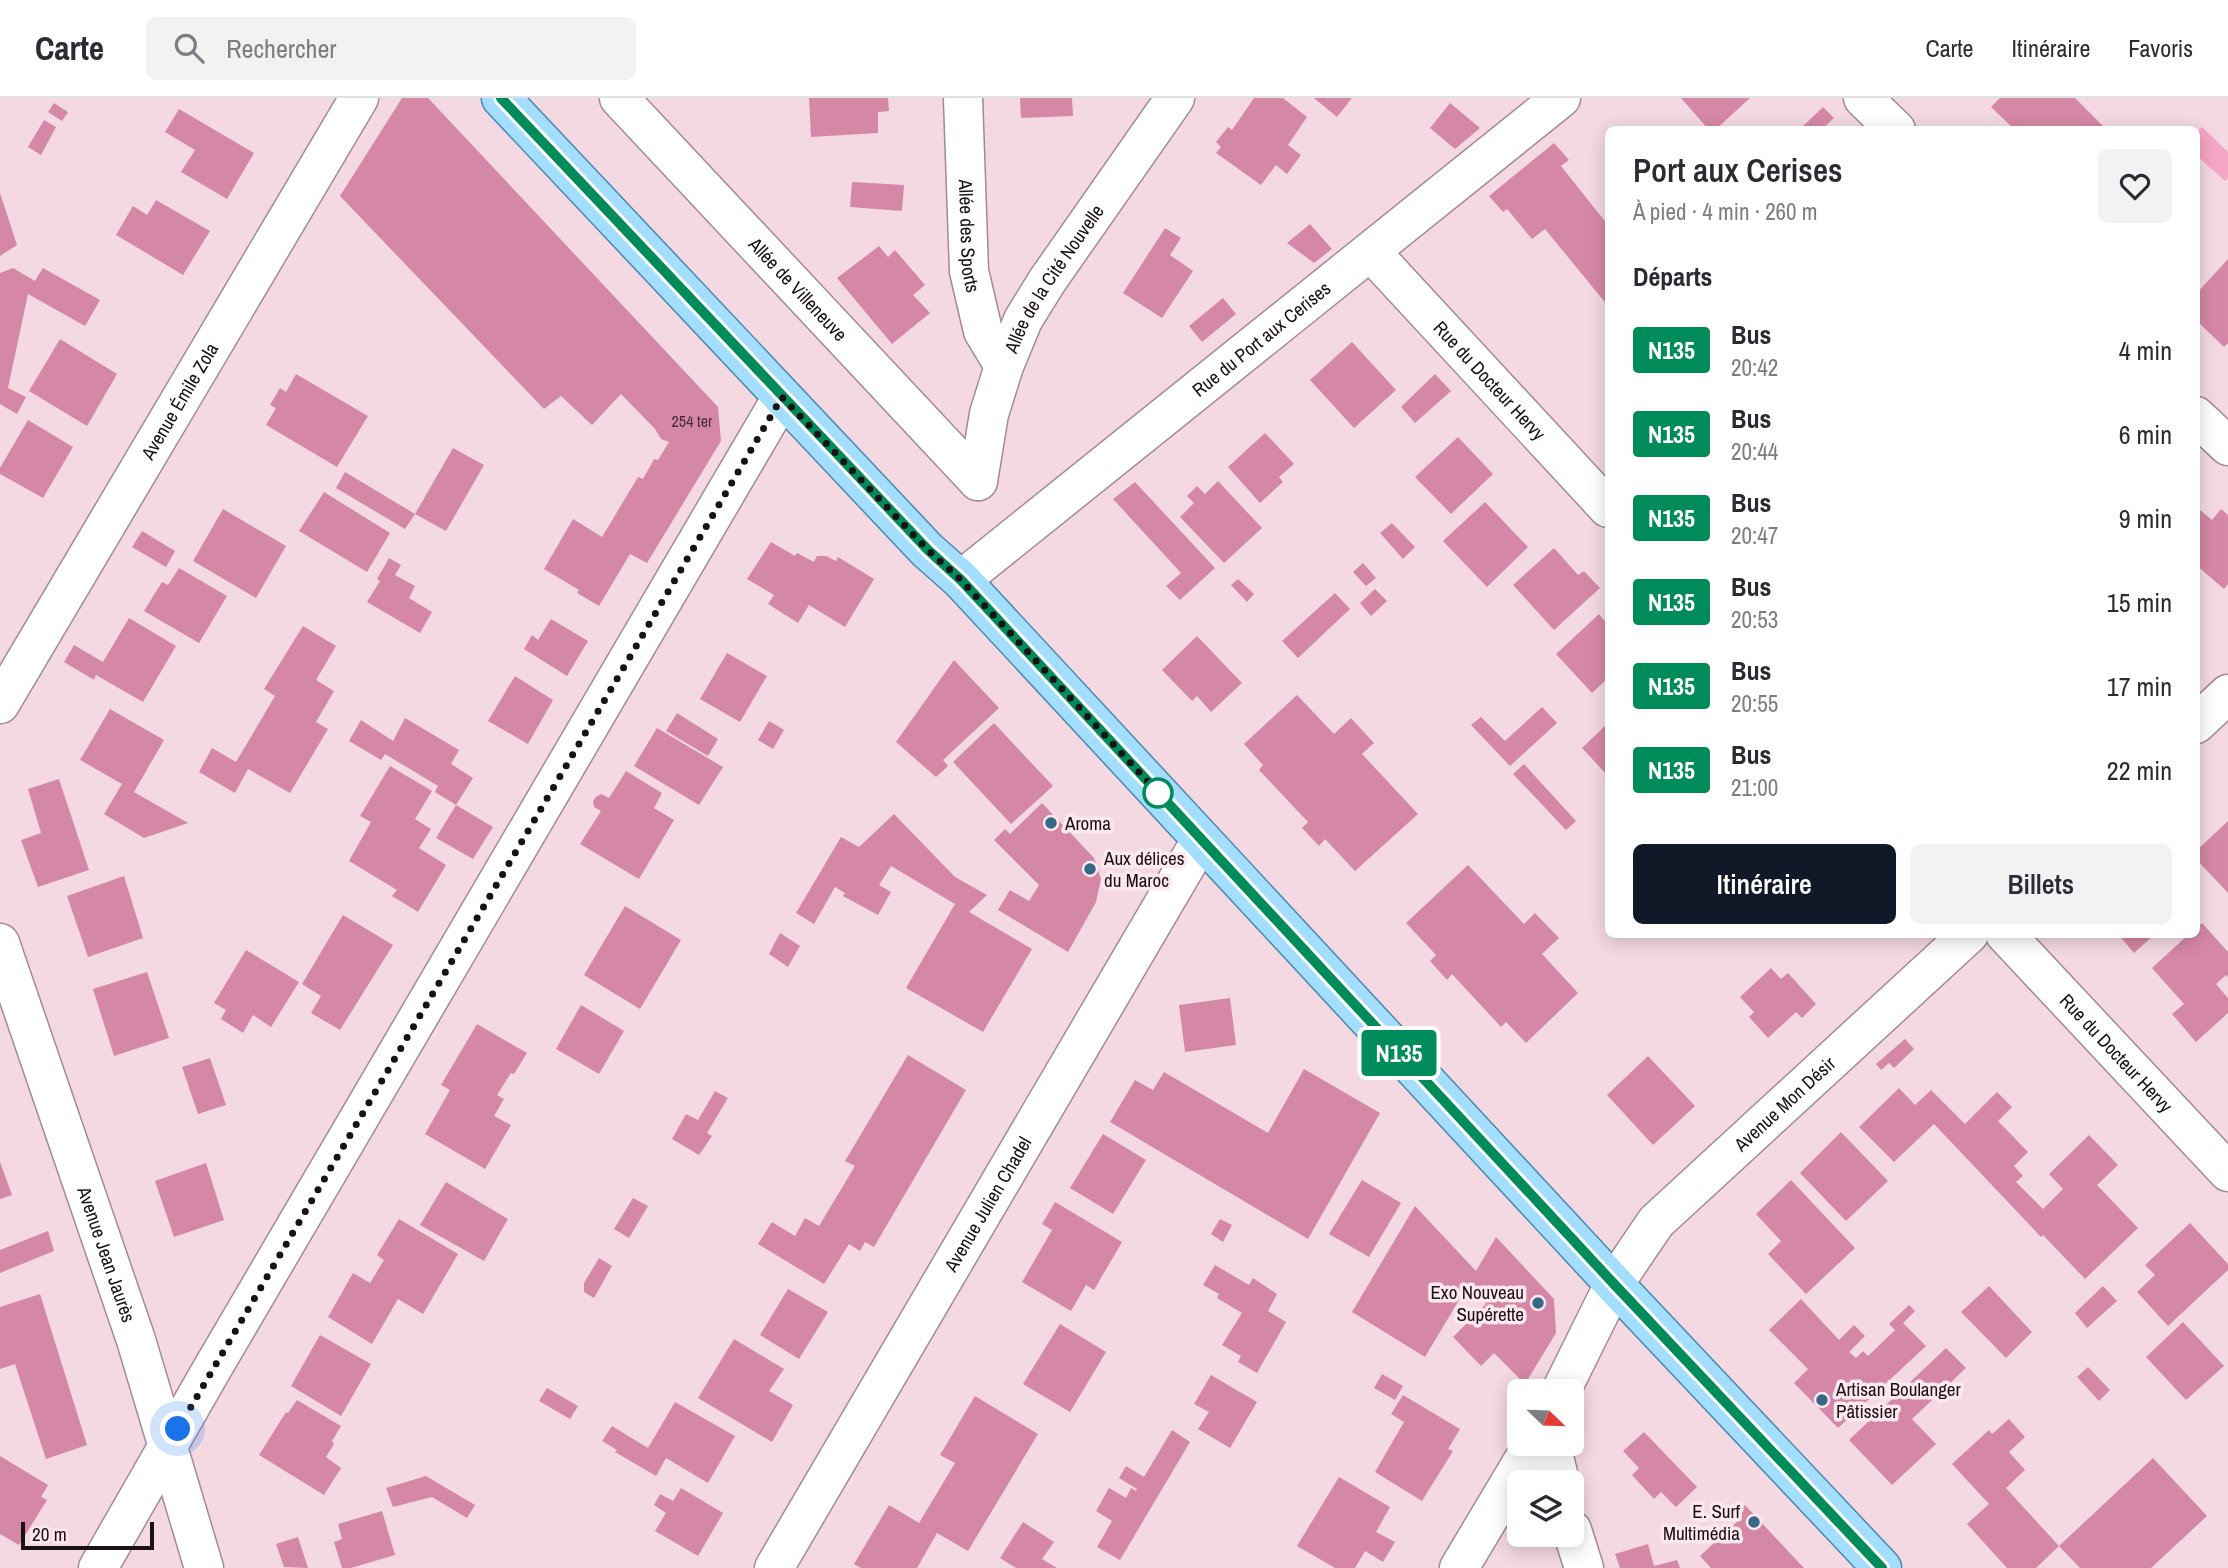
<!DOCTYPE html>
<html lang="fr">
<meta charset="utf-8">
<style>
body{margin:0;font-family:"Archivo Narrow",sans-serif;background:#f2f2f3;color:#2b2b33;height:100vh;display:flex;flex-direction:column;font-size:26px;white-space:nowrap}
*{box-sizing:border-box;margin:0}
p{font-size:23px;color:#7c7c81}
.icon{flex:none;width:38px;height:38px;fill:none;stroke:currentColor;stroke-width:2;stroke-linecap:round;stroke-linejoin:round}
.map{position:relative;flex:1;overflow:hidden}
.sheet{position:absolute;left:1605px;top:28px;width:595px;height:812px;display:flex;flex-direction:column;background:#fff;border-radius:10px;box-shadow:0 4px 18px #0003}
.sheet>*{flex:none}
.badge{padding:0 14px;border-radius:5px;font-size:24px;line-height:46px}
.needle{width:46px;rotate:113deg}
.buttons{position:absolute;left:1507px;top:1281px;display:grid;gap:14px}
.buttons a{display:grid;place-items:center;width:77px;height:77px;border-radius:10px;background:#fff;box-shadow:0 4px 18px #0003;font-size:35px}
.scale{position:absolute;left:21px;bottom:18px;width:133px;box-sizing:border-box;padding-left:7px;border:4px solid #1a1114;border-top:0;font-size:19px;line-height:24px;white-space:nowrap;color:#1a1114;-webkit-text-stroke:5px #fee8f0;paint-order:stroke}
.you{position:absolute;width:35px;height:35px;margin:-18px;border:5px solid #fff;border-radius:50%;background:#1a73e8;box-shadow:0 0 0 10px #1a73e833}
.map>.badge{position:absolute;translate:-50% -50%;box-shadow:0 0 0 4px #fff}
h2{padding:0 28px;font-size:26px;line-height:63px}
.round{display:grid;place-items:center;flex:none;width:74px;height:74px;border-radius:10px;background:#f2f2f3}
.overview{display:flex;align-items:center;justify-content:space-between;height:119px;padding:0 28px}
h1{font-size:33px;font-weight:600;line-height:52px}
.cta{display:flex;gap:14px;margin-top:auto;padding:14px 28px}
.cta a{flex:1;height:80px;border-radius:10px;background:#111827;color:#fff;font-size:28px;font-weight:600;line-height:80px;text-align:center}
.cta a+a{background:#f2f2f3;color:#2b2b33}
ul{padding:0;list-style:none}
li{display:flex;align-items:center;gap:21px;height:84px;padding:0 28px}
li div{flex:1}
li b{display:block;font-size:26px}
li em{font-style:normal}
li .badge{min-width:77px;font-weight:700;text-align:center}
header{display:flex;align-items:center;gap:42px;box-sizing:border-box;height:98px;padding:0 35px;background:#fff;border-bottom:2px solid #e1e1e2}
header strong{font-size:33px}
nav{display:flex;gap:38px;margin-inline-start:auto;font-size:24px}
.search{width:490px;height:63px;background:#f2f2f3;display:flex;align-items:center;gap:18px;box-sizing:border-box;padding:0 24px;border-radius:10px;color:#7c7c81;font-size:26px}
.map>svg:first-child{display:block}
.water{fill:#f6a6c5}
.building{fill:#d588a6}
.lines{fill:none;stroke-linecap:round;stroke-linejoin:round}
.minor-casing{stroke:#a38a93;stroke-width:41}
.primary-casing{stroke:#4b88ac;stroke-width:41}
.minor{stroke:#fff;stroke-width:38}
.primary{stroke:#a3defe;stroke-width:38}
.line-casing{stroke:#fff;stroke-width:16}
.line{stroke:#008b5a;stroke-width:10}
.walk{stroke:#1a1114;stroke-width:7;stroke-dasharray:0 12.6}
.stop-dot{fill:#fff;stroke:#008b5a;stroke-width:3.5}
.poi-dot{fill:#356985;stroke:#fee8f0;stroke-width:2.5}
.labels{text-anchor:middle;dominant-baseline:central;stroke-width:7;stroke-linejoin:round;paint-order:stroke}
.number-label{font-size:16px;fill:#492f38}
.street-label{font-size:19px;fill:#1a1114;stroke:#fee8f0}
.poi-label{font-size:19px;fill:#1a1114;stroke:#fee8f0;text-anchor:start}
</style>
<header>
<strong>Carte</strong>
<div class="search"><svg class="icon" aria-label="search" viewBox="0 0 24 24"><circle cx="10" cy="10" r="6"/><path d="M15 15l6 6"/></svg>Rechercher</div>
<nav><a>Carte</a><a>Itinéraire</a><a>Favoris</a></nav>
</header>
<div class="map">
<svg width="2228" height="1470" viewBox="0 0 2228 1470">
<rect width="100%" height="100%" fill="#f4d9e3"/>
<path class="water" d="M2202 29 2228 54V80L2225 83 2196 57V35Z"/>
<g class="building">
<path d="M402 0H428L718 309 721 343 647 465 630 456 599 508 577 495 579 492 544 471 573 421 602 439 638 379 643 381 654 361 658 362 669 344 661 341 655 331 621 296 592 327 561 298 544 311 340 98Z"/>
<path d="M809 0H888L889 13 878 14V35L811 39Z"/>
<path d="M1020 0H1072L1073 18 1021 20Z"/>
<path d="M1254 0H1283L1307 19 1288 47 1301 57 1287 76 1276 67 1261 87 1216 55 1221 49 1216 44 1228 29 1232 32Z"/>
<path d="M1314 0H1352L1337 19Z"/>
<path d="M1681 0H1750L1715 32H1709Z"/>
<path d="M2000 0H2075L2107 32H2015L1991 9Z"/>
<path d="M54 5 68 14 62 23 48 14Z"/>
<path d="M1450 5 1480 30 1455 51 1430 30Z"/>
<path d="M1823 9 1834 20 1821 32H1799Z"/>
<path d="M179 11 254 55 227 101 181 74 195 52 165 34Z"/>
<path d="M44 22 56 29 41 57 28 49Z"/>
<path d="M1554 45 1569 62 1561 68 1608 127V208L1545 131 1532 141 1507 111 1503 114 1489 98Z"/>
<path d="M852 84 904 87 902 113 850 109Z"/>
<path d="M0 95 17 147 0 158Z"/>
<path d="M156 102 210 133 183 177 116 137 133 108 147 117Z"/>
<path d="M1310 126 1332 151 1314 165 1287 145Z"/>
<path d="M1165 130 1181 140 1170 157 1193 173 1162 220 1123 195Z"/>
<path d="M879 148 888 159 895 152 925 187 913 197 930 215 892 246 837 180Z"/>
<path d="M2228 161V245L2224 249 2196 222V196Z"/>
<path d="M13 170 35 183 43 170 100 202 85 228 28 196 8 290 26 299 17 316 0 306V175Z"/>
<path d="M1223 200 1236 216 1202 244 1189 228Z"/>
<path d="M60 241 117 276 87 328 29 293Z"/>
<path d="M1352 244 1396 292 1354 330 1310 282Z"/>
<path d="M296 276 368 318 337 369 266 327 276 310 270 307 280 290 286 294Z"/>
<path d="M1435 276 1451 293 1415 325 1401 309Z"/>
<path d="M28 322 73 349 43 400 0 376V370Z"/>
<path d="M1265 335 1294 366 1279 379 1283 384 1260 405 1228 369Z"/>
<path d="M1458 339 1493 376 1451 416 1415 379Z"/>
<path d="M453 350 484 367 446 433 415 416Z"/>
<path d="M345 374 415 416 405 431 336 390Z"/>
<path d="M1218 383 1262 430 1224 465 1180 419 1194 405 1187 398 1197 388 1205 396Z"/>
<path d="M1135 384 1215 470 1180 502 1166 488 1181 475 1113 401Z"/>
<path d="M324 394 390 435 367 474 299 433Z"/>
<path d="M1485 404 1528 449 1487 489 1443 443Z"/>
<path d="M223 411 286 448 256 500 193 463Z"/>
<path d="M2221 411 2228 417V486L2224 491 2196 467V415L2200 412 2212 422Z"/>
<path d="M1392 425 1415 449 1403 461 1380 435Z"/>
<path d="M142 433 175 453 166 469 132 449Z"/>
<path d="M771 444 795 458 797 455 814 464 817 458H826L836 463 838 459 874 481 845 529 809 507 798 525 768 506 774 497 747 481Z"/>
<path d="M1554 450 1578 477 1584 473 1600 490 1554 532 1513 487Z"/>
<path d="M389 460 401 467 395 477 415 488 409 500 432 514 420 535 367 504 380 483 377 481Z"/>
<path d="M1363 465 1376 480 1366 488 1353 474Z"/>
<path d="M179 470 227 498 199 545 144 513 162 484 168 487Z"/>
<path d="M1238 481 1254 496 1247 504 1231 487Z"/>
<path d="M1375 491 1387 503 1371 518 1360 505Z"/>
<path d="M1335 495 1350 511 1298 560 1282 543Z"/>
<path d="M1599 516 1608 527V580L1592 595 1556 556Z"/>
<path d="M129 520 176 548 143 604 96 577 94 582 64 564 74 547 103 564Z"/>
<path d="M551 521 588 543 567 578 524 551 532 537 538 542Z"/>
<path d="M303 528 336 548 316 582 334 593 316 624 328 631 290 695 248 671 235 695 199 674 212 650 236 664 275 598 264 591Z"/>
<path d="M1197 538 1242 585 1211 614 1197 598 1192 603 1162 572Z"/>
<path d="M727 555 767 578 740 624 700 601Z"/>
<path d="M954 562 999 610 943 662 948 668 936 679 896 644Z"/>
<path d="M515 578 553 602 528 646 488 623Z"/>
<path d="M1297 597 1334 636 1351 620 1374 645 1362 656 1418 716 1355 773 1325 741 1319 748 1302 730 1308 724 1259 672 1263 667 1244 646Z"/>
<path d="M1542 609 1557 625 1510 668 1471 627 1481 619 1505 643Z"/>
<path d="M110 611 164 642 134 694 188 725 144 740 104 716 122 686 80 662Z"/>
<path d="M677 615 718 641 708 658 666 633Z"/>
<path d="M405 620 459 652 451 666 473 680 456 707 435 694 438 688 385 656 381 662 349 643 361 622 393 643Z"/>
<path d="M769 623 784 632 773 651 758 642Z"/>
<path d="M994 625 1053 688 1011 726 953 664Z"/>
<path d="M1608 625V674L1606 676 1582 650Z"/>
<path d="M657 630 723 669 699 707 634 668Z"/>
<path d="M1524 666 1576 723 1566 732 1513 676Z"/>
<path d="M390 668 432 693 415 721 431 731 419 750 446 767 418 814 392 798 397 792 349 763 371 724 360 718Z"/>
<path d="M626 673 662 695 654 710 674 722 639 781 580 746 601 713 594 709 593 703 596 699 601 696 609 700Z"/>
<path d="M59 681 89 772 38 789 21 742 41 735 28 691Z"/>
<path d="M1042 705 1094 760 1101 781 1096 804 1068 854 998 812 1010 792 1029 803 1039 787 994 742 1005 731 1010 736Z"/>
<path d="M456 707 493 729 473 761 436 740Z"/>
<path d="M894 716 955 779 987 797 969 814 1032 851 983 934 906 890 955 806 891 768 879 787 891 794 878 817 843 798 845 795 835 789 814 826 796 815 841 739 859 749Z"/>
<path d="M2228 723V795L2196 761V753Z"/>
<path d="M1468 767 1524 826 1535 815 1559 840 1542 856 1578 895 1526 945 1506 924 1501 929 1452 876 1447 882 1430 863 1436 857 1406 825Z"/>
<path d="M124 778 143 840 88 859 67 798Z"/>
<path d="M625 808 681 842 640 911 584 877Z"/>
<path d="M343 817 393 847 340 932 311 915 321 898 302 886Z"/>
<path d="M2202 825 2228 854V879L2226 877 2216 886 2228 900V915L2196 944 2172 916 2184 906 2152 870 2189 836H2196V830Z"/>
<path d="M780 835 800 848 788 869 769 856Z"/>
<path d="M2118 836H2155L2134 855Z"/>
<path d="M246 852 299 884 271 929 253 917 243 935 221 921 226 912 214 905Z"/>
<path d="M1771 870 1781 881 1788 875 1816 906 1802 920 1796 914 1768 940 1749 919 1754 914 1740 899Z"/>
<path d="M147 874 169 940 114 958 93 891Z"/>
<path d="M1230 900 1236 947 1185 954 1179 907Z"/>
<path d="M581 907 624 933 599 976 556 951Z"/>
<path d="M477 926 527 955 514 976 511 975 497 997 504 1001 494 1018 511 1027 485 1071 425 1036 450 992 441 987Z"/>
<path d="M1905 941 1914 951 1894 970 1889 965 1881 972 1876 966Z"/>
<path d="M908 957 966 992 874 1149 865 1144 860 1153 849 1146 824 1186 758 1146 772 1124 795 1138 805 1120 819 1128 855 1068 845 1063Z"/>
<path d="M1648 958 1695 1008 1653 1047 1607 997Z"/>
<path d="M210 960 226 1007 198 1016 182 969Z"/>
<path d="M1304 971 1380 1015 1308 1141 1110 1024 1135 982 1153 992 1164 974 1268 1035Z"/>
<path d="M1899 990 1915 1007 1931 992 1965 1026 1997 994 2012 1009 1998 1023 2028 1054 2014 1068 2023 1078 2016 1084 2043 1111 2063 1091 2049 1076 2089 1037 2118 1067 2097 1087 2138 1130 2085 1181 2043 1137 2041 1139 1934 1026 1894 1064 1859 1029Z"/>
<path d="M715 993 728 1000 707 1035 712 1038 699 1057 672 1041 686 1016 698 1022Z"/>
<path d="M1841 1034 1888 1083 1846 1123 1800 1075Z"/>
<path d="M1103 1036 1146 1062 1113 1116 1070 1090Z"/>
<path d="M0 1064 12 1097 0 1101Z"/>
<path d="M206 1065 224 1122 174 1139 155 1083Z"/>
<path d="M1362 1082 1401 1105 1369 1159 1329 1136Z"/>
<path d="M1791 1082 1855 1150 1806 1196 1768 1156 1781 1143 1756 1116Z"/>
<path d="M446 1084 508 1121 484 1163 420 1127Z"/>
<path d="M633 1100 648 1108 629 1140 614 1131Z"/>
<path d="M1055 1104 1122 1144 1094 1192 1086 1187 1071 1213 1022 1184 1052 1132 1042 1126Z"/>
<path d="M1415 1108 1476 1173 1496 1139 1554 1201 1556 1235 1525 1286 1494 1255 1481 1268 1453 1239 1486 1206 1468 1187 1425 1259 1352 1214Z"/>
<path d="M399 1121 458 1156 423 1216 398 1201 372 1246 328 1219 353 1175 370 1185 384 1162 377 1157Z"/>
<path d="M1220 1121 1232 1127 1223 1144 1211 1136Z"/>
<path d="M2190 1125 2228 1166V1172L2168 1228 2137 1194 2155 1177 2145 1167Z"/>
<path d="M48 1133 54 1153 0 1175V1152Z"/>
<path d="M599 1160 612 1168 594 1200 584 1194V1185Z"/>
<path d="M1215 1167 1249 1187 1253 1180 1277 1196 1268 1213 1286 1224 1257 1275 1238 1264 1241 1258 1222 1247 1242 1215 1217 1200 1219 1196 1203 1187Z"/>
<path d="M1989 1188 2032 1234 2006 1260 1961 1214Z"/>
<path d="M2103 1188 2117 1203 2087 1230 2075 1215Z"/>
<path d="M788 1191 828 1214 799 1261 760 1237Z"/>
<path d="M40 1196 87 1347 46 1361 15 1266 0 1271V1209Z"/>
<path d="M1801 1201 1839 1242 1854 1227 1865 1238 1849 1254 1856 1260 1863 1253 1868 1258 1895 1232 1889 1226 1909 1207 1915 1213 1903 1225 1926 1248 1838 1330 1794 1285 1808 1271 1769 1232Z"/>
<path d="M2183 1224 2224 1268 2186 1302 2146 1259Z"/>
<path d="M1060 1226 1106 1254 1070 1314 1023 1286Z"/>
<path d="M320 1237 371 1266 341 1318 291 1288Z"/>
<path d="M734 1241 784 1271 769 1293 793 1307 772 1344 698 1300Z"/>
<path d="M1946 1250 1966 1270 1912 1321 1936 1346 1892 1387 1849 1342Z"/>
<path d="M2088 1269 2110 1292 2099 1303 2077 1279Z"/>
<path d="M1382 1276 1403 1288 1395 1302 1374 1290Z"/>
<path d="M1211 1277 1257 1304 1230 1350 1198 1331 1209 1314 1194 1306Z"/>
<path d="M547 1290 578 1308 570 1321 539 1303Z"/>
<path d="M1403 1297 1460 1331 1448 1351 1453 1353 1422 1403 1375 1374 1404 1324 1391 1316Z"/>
<path d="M975 1298 1038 1336 968 1453 937 1435 917 1470H861L854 1466 889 1407 919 1425 955 1365 940 1357Z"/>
<path d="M297 1302 341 1328 332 1343 334 1346 326 1359 341 1370 324 1397 259 1357 286 1314 288 1315Z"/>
<path d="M675 1304 735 1338 708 1385 666 1360 656 1378 615 1354 617 1352 602 1343 612 1328 648 1350Z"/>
<path d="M2009 1321 2025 1339 2009 1354 2025 1372 2006 1390 2059 1448 2153 1360 2207 1418 2151 1470H2080L2059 1448 2036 1470H2007L1967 1426 1989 1406 1952 1366 1989 1332 1992 1336Z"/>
<path d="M1172 1332 1190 1344 1120 1462 1097 1449 1112 1423 1096 1413 1109 1390 1126 1400 1131 1390 1136 1393 1137 1391 1119 1380 1126 1368 1144 1379Z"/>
<path d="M1644 1334 1697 1389 1676 1409 1661 1394 1654 1401 1632 1377 1639 1370 1623 1353Z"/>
<path d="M0 1358 48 1387 41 1399 47 1402 19 1447 0 1436Z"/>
<path d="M426 1378 475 1407 467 1420 432 1399 393 1409 386 1390Z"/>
<path d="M1339 1379 1390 1409 1376 1434 1395 1444 1383 1464 1365 1453 1355 1470H1335L1297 1448Z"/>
<path d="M681 1390 723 1415 698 1458 655 1433 666 1415 654 1407 660 1396 673 1403Z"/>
<path d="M1745 1407 1787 1452 1804 1470H1711L1700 1458 1739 1422 1735 1417Z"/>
<path d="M382 1413 395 1457 351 1470H342L334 1444 342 1441 338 1426Z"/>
<path d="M1023 1424 1054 1444 1042 1461 1057 1470H1016L1000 1460Z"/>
<path d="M298 1439 308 1470 284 1469 276 1446Z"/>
<path d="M1648 1446 1654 1468 1677 1462 1680 1470H1620L1615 1456Z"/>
</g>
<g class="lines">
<g class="minor-casing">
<g id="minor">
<path id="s1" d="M619 0 978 383"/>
<path id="s2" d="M963 0 969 173 983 233 1004 268"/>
<path d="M1863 0 1896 32"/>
<path id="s3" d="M1371 154 1608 410"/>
<path d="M2196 318 2228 348"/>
<path id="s4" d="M978 383 989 316 1004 268 1023 222 1047 183 1175 0"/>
<path id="s5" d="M961 482 1561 0"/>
<path id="s6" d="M0 606 359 0"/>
<path d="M2196 626 2228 596"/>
<path id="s7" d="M2005 836 2228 1074"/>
<path id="s8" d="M0 845 136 1242 204 1470"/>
<path id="s9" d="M1561 1293 1614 1186 1656 1124 1969 836"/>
<path d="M1551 1346 1560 1384"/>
<path d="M1572 1432 1584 1470"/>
<path d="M98 1470 212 1271 782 299"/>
<path id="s10" d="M774 1470 1201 742"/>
<path d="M1459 1470 1533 1346"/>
</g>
</g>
<g class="primary-casing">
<path id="primary" d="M501 0 927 452 961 482 1614 1186 1882 1470"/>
</g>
<use href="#minor" class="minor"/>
<use href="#primary" class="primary"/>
</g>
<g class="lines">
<g class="line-casing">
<path id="line" d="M501 0 928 452 961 482 1614 1186 1882 1470"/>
</g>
<use href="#line" class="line"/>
<path class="walk" d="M178 1331 782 299 928 452 961 482 1164 701 1158 695"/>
</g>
<circle class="stop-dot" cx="1158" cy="695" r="14"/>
<g class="poi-dot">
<circle cx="1051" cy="725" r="7"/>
<circle cx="1090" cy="771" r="7"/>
<circle cx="1538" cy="1205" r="7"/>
<circle cx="1822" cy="1302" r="7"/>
<circle cx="1754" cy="1424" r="7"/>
</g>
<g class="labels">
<g class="number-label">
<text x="692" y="323">254 ter</text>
</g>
<g class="street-label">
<text stroke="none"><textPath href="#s2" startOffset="138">Allée des Sports</textPath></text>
<text stroke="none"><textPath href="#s4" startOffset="219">Allée de la Cité Nouvelle</textPath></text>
<text stroke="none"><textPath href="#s1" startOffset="262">Allée de Villeneuve</textPath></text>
<text stroke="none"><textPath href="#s5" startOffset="385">Rue du Port aux Cerises</textPath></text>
<text stroke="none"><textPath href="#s3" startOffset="175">Rue du Docteur Hervy</textPath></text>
<text stroke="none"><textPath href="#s6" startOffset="352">Avenue Émile Zola</textPath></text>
<text stroke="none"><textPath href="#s7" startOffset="163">Rue du Docteur Hervy</textPath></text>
<text stroke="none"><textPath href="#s9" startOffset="369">Avenue Mon Désir</textPath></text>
<text stroke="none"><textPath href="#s10" startOffset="422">Avenue Julien Chadel</textPath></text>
<text stroke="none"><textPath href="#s8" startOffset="329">Avenue Jean Jaurès</textPath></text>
</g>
<g class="poi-label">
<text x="1065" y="725">Aroma</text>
<text x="1104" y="760">Aux délices<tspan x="1104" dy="22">du Maroc</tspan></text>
<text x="1524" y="1194" text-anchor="end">Exo Nouveau<tspan x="1524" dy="22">Supérette</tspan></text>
<text x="1836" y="1291">Artisan Boulanger<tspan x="1836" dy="22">Pâtissier</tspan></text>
<text x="1740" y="1413" text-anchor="end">E. Surf<tspan x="1740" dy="22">Multimédia</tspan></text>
</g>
</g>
</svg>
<div class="buttons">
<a><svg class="needle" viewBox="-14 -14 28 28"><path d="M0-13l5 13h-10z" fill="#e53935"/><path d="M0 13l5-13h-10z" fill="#7c7c81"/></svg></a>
<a><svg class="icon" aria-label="layers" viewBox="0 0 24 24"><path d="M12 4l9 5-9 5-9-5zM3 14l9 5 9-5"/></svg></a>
</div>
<div class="scale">20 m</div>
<div class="you" style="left:178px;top:1331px"></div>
<b class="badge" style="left:1399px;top:955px;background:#008b5a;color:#fff">N135</b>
<section class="sheet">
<div class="overview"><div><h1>Port aux Cerises</h1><p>À pied · 4 min · 260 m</p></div><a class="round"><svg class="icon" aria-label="heart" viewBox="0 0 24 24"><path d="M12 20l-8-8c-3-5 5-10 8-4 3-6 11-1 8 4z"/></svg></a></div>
<h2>Départs</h2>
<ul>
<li><span class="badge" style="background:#008b5a;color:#fff">N135</span><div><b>Bus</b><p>20:42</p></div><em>4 min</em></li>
<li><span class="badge" style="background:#008b5a;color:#fff">N135</span><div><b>Bus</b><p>20:44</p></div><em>6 min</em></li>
<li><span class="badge" style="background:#008b5a;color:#fff">N135</span><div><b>Bus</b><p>20:47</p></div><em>9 min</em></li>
<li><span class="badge" style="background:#008b5a;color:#fff">N135</span><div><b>Bus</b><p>20:53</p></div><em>15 min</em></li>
<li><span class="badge" style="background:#008b5a;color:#fff">N135</span><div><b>Bus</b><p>20:55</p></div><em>17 min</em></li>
<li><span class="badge" style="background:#008b5a;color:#fff">N135</span><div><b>Bus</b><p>21:00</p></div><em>22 min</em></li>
</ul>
<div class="cta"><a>Itinéraire</a><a>Billets</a></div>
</section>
</div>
